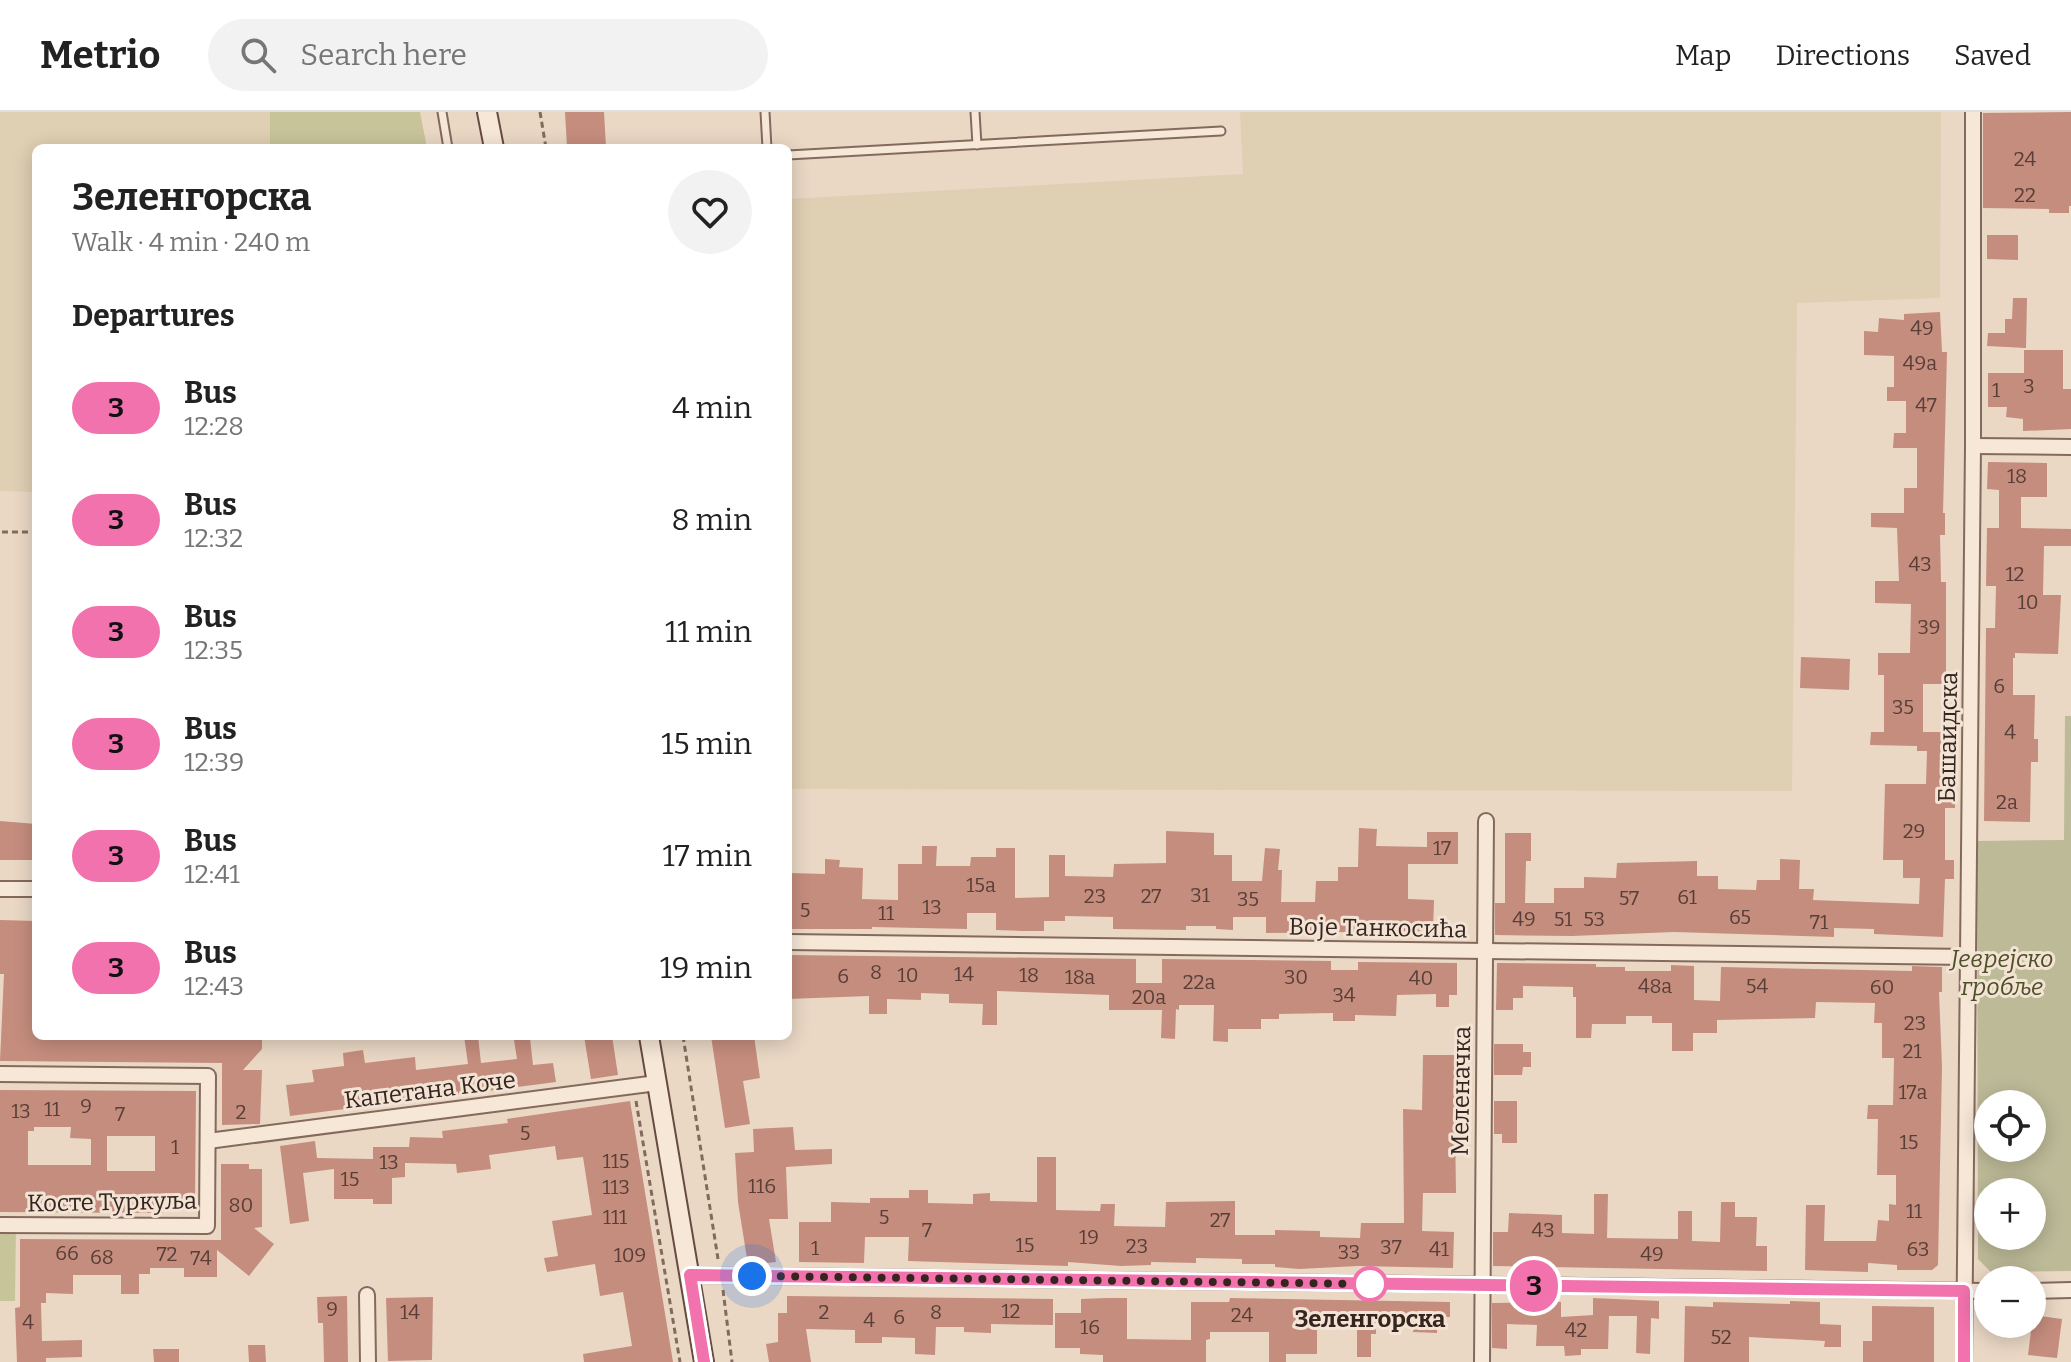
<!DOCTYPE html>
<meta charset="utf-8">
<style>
body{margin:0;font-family:Bitter,serif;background:#f2f2f2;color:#222;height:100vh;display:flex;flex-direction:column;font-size:30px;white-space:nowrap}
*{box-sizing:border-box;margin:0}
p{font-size:26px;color:#767676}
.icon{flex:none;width:44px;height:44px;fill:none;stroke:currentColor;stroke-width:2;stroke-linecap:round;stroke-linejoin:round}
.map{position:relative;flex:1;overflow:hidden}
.side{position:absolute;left:32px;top:32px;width:760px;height:896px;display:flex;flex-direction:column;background:#fff;border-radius:12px;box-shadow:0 4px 20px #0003}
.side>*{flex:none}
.badge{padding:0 16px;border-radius:26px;font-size:28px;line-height:52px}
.buttons{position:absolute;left:1974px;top:978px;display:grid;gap:16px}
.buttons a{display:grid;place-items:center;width:72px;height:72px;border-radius:50%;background:#fff;box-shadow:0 4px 20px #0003;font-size:40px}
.you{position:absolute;width:40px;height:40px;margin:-20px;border:6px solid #fff;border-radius:50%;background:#1a73e8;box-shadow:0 0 0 12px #1a73e833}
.map>.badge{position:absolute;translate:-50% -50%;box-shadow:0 0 0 4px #fff}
h2{padding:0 40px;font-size:30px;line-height:72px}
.round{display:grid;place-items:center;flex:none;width:84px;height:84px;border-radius:42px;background:#f2f2f2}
.head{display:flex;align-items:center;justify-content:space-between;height:136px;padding:0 40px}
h1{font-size:38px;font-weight:700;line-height:60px}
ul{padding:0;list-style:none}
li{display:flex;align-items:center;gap:24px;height:112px;padding:0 40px}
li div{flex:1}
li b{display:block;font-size:30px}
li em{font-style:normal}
li .badge{min-width:88px;font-weight:700;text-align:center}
header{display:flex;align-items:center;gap:48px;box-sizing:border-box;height:112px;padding:0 40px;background:#fff;border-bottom:2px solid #e0e0e0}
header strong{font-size:38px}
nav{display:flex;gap:44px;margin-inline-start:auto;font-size:28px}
.search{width:560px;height:72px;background:#f2f2f2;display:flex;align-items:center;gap:20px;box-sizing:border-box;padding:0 28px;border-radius:44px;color:#767676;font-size:30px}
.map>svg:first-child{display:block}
.farmland{fill:#dfcfb3}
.green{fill:#c8c49a}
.cemetery{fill:#bdba98;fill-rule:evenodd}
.building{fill:#c58d7e;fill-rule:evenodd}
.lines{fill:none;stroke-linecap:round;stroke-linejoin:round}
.lane-casing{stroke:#846a5d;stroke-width:11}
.street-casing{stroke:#846a5d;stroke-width:18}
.secondary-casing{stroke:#664b40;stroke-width:22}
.path{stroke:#846a5d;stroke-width:3;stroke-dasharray:6 4;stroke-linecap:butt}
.lane{stroke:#f6e7d7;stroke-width:7}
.street{stroke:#f6e7d7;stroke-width:14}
.secondary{stroke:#f6e7d7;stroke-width:18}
.line-casing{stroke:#fff;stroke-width:18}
.line{stroke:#f172ac;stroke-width:12}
.walk{stroke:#35251f;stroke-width:8;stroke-dasharray:0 14.4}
.stop-dot{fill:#fff;stroke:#f172ac;stroke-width:4}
.labels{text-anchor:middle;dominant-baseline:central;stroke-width:6;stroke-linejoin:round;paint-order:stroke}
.number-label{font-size:20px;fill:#593f37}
.street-label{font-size:24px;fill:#35251f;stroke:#f2e3d4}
.park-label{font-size:24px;font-style:italic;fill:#4e5027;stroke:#f2e3d4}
.stop-label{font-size:24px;font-weight:bold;fill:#35251f;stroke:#f2e3d4}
</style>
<header>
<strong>Metrio</strong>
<div class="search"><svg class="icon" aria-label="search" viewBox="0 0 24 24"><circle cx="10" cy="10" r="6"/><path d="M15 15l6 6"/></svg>Search here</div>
<nav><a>Map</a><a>Directions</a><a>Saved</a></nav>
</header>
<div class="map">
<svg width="2071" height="1250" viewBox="0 0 2071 1250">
<rect width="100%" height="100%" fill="#ead8c5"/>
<g class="farmland">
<path d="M0 0H270V36H36V380L0 379Z"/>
<path d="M1240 0H1941L1940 186 1797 191 1792 679 788 677V87L1243 62Z"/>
</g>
<g class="green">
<path d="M270 0H420L427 36H270Z"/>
<path d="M0 1113H16L15 1189H0Z"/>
</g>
<path class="cemetery" d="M2065 604H2071V1159L1991 1160 1978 1147 1977 729 2064 728ZM1988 992H2032V1036H1988ZM1988 1080H2032V1124H1988Z"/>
<g class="building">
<path d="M565 0H604L606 35 567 36Z"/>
<path d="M2071 0V94H2069V101H2049V97L1983 96V1Z"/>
<path d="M1987 123H2018V148L1987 147Z"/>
<path d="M2013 186H2027L2026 236 1987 234 1988 221H2005V207H2012Z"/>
<path d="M1940 200 1942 240H1947L1943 401H1945V423H1940L1941 470H1946V572H1923V620H1956L1955 696H1945V748H1954V767H1945L1943 825 1874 822V817L1834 816V825L1674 820 1572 824 1495 823V791H1505V721H1531V749H1526L1525 791H1554V776H1584V765L1616 766 1617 751 1697 749V764H1718V777L1756 778 1757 768H1780V747L1800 748 1799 777H1814L1813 788 1919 792 1920 766H1903V748H1883L1885 672H1926L1927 639H1917V634L1870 633 1871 620H1884V563H1878V541H1910L1911 492 1875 491V469H1899L1897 416 1871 415V401H1904V376H1917V336H1893L1894 321H1906V289H1887V275H1894V244L1864 243V219L1878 220 1879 206 1904 208V202Z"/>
<path d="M2024 238H2063V277H2071V317L2023 319V307L2006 305 2007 295H1988V261H2024Z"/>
<path d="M1988 350 2047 351V385H2021V416L2071 417V434H2044L2043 483H2061L2058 542 2015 541V546H2013V583H2035L2034 627H2038V650H2031L2030 710 1984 709 1986 516H1995L1996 474H1986L1987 416H1999V378L1987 377Z"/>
<path d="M1801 545 1850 547 1849 578 1800 576Z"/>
<path d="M0 709 36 712V748H0Z"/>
<path d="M1359 716 1377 717 1376 734 1427 735V720H1458V752H1408V787L1434 788 1433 819 1266 821V805H1233V818L1216 817V814H1186V818L1113 817V805L1065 804V809H1044V819H1022L996 818V801H967V817L872 815V817H790V761L825 762V747L840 748 839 755 863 756 862 787 898 788V752H922V734H937L936 754H970L971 745H996V736H1015V786L1049 785V743H1065V764L1113 765 1114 752 1166 751V719L1214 721V743H1232V769H1262L1265 736 1280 737 1278 758H1282L1281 790H1315L1316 769H1338V755H1358Z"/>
<path d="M0 808 36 809V924H262V937L243 958H262L260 1012 222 1013V951L0 949 4 862H0Z"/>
<path d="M788 843 1136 847V871H1162V847L1331 849V858H1358V850L1457 851V883H1449V895H1436V882L1397 883 1396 904 1355 903V909H1333V901L1279 902V907H1261V917H1228V930L1213 929 1214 893H1179V898L1176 897 1175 927 1161 926 1162 898H1109V883L997 879V913H982L983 892 949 891V882L921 881V888L887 887V902H869V884L788 887Z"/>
<path d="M1497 851 1596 852V855H1625V859H1671V853L1694 854V888L1720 889 1721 855 1912 859V854L1942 855V880H1939L1942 955 1938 1153 1932 1158H1897V1153L1868 1151V1160L1805 1158 1806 1093H1825L1824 1129H1876L1878 1108 1889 1109V1092L1896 1093V1063H1877L1878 1007H1867L1868 993H1893L1894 946H1882V911H1874L1875 891 1816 890 1815 906 1717 908V921H1693V939H1672V911H1652V904H1626V912H1592L1591 926H1576V885H1573V875L1523 874V886H1513V898H1496Z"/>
<path d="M464 924H478L481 951 517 947 514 928 530 926 533 953 553 951 556 970 290 1004 286 973 314 970 312 958 344 954 343 941 363 938 365 951 415 945 416 958 468 952Z"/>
<path d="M584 924H612L618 963 591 967Z"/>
<path d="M711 924H754L760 966 743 969 750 1012 725 1016Z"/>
<path d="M1494 932H1523V940H1531V955H1523L1522 963H1494Z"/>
<path d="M1423 943H1458L1455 1013 1456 1081H1423L1422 1119 1454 1120 1453 1156 1358 1154 1299 1157 1275 1155V1152H1242V1147L1196 1146V1151L1151 1150V1153L1121 1154 1068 1150V1154L908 1149 909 1125H865L864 1151 799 1150V1110H831V1090L870 1091V1086H909V1078H928V1091L973 1092V1082L990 1081V1089L1037 1090V1045H1056V1098L1100 1099 1101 1092H1115L1114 1114 1165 1115 1166 1090 1235 1089V1123H1275V1118L1320 1119V1125L1360 1126 1361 1111H1404L1403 997 1422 998Z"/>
<path d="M0 978 196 979 195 1091 163 1090V1101L0 1100ZM34 1015H71L70 1026 91 1027V1053H28V1019H34ZM107 1024H155V1059H107Z"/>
<path d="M630 989 673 1250H584L583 1242 632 1234 623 1180 600 1184 595 1152 547 1160 544 1146 558 1144 552 1109 592 1103 583 1045 557 1048 555 1034 489 1043 491 1057 457 1061 456 1052 405 1051V1065L392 1066V1092H373V1087H334V1057L303 1061 309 1109 290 1112 280 1034 315 1029 317 1046 373 1047V1035H409L410 1025 443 1026 442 1019 508 1011 507 1007Z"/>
<path d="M1494 989H1517V1031H1502V1022H1494Z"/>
<path d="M793 1015 795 1038 832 1037V1052L786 1055 788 1107H769L776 1150 748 1153 738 1090 735 1041 754 1040 753 1017Z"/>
<path d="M221 1052H249V1057H262V1115L254 1116 274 1132 249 1164 217 1138V1165H184V1156H150V1162H139V1182H121V1163H73V1182L46 1181V1191H41L42 1229 82 1228V1245L46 1246V1250H17L15 1196 20 1195V1127L221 1128Z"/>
<path d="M1594 1082H1608L1607 1126 1678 1127V1099H1692V1129L1720 1130 1721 1090H1735V1105H1757L1756 1134H1767V1159L1493 1154V1120H1508L1509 1101 1562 1103V1121L1594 1122Z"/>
<path d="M347 1184 348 1250H324L323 1211H318L317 1185Z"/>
<path d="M787 1184 1053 1187V1213L991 1212V1221L964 1220V1215H936L935 1243 915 1242V1226L882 1225V1231H855V1218L806 1217 811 1250H769L766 1232 778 1230V1201H787Z"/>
<path d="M433 1185 432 1248 388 1249 386 1186Z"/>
<path d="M1107 1186H1127V1227L1191 1228V1190H1229L1230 1186 1450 1190V1205H1437V1221L1413 1220 1414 1214H1403L1404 1210 1376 1211V1222H1371V1245H1357V1211L1317 1210V1242H1286V1250H1269V1220H1210V1227L1206 1228V1250H1103V1243L1080 1242V1236H1055V1201H1081V1187Z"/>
<path d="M1593 1186 1659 1189V1207L1651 1206 1650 1242 1636 1241 1637 1204H1609L1608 1237H1581V1243L1565 1244 1564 1234H1536L1537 1213 1507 1212V1237L1492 1236V1191L1561 1190V1205L1593 1203Z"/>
<path d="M1790 1189 1820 1190V1212L1841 1213V1235H1824L1825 1229 1749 1225V1250H1684L1685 1194 1713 1195V1190L1790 1192Z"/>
<path d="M1872 1194 1934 1195V1250H1863V1229H1872Z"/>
<path d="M2033 1203 2062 1207 2057 1246 2028 1243Z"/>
<path d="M248 1233H265L266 1250H249Z"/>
<path d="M153 1237H179V1250H154Z"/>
</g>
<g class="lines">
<g class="lane-casing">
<g id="lane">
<path d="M442 0 448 36"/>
<path d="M765 0 767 36"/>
<path d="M975 0 977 33"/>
<path d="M788 43 1221 19"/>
</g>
</g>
<g class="street-casing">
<g id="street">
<path d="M1973 334 2071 335"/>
<path d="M0 777H36"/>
<path d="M788 830 1968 845"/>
<path d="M0 962 208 964 207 1114 0 1113"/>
<path d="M208 1029 657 971"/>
<path d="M690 1163 1988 1179"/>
<path d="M2032 1179 2071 1178"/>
<path d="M367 1183 368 1250"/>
<path d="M1482 1250 1486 709"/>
<path d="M1964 1250 1973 334V0"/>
</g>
</g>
<g class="secondary-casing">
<g id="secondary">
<path d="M487 0 494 36"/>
<path d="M649 924 704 1250"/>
</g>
</g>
<g class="path">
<path d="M540 0 546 36"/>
<path d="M2 420H36"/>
<path d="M683 924 718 1147"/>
<path d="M636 989 680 1250"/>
<path d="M723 1178 732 1250"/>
</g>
<use href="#lane" class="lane"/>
<use href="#street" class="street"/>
<use href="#secondary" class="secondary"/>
</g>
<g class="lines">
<g class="line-casing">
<path id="line" d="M704 1250 690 1163 1964 1179V1250"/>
</g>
<use href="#line" class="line"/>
<path class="walk" d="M752 1164 1370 1172"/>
</g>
<circle class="stop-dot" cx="1370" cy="1172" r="16"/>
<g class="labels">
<g class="number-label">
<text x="2025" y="47">24</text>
<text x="2025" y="83">22</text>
<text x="1922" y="216">49</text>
<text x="1920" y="251">49a</text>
<text x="2029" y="274">3</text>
<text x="1996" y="278">1</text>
<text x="1926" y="293">47</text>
<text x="2017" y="364">18</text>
<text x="1920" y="452">43</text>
<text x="2015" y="462">12</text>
<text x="2028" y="490">10</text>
<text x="1929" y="515">39</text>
<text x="1999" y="574">6</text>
<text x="1903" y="595">35</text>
<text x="2010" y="620">4</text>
<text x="2007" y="690">2a</text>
<text x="1914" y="719">29</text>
<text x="1442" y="736">17</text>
<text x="981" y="773">15a</text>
<text x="1200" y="783">31</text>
<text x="1095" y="784">23</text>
<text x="1151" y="784">27</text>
<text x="1687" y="785">61</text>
<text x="1629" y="786">57</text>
<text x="1248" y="787">35</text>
<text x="932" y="795">13</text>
<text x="805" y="798">5</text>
<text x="886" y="801">11</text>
<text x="1740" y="805">65</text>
<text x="1524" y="807">49</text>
<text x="1563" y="807">51</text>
<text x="1594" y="807">53</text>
<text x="1819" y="810">71</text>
<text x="876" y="860">8</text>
<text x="964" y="862">14</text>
<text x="908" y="863">10</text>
<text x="1029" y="863">18</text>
<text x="843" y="864">6</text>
<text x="1080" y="865">18a</text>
<text x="1296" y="865">30</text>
<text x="1421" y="866">40</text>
<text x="1199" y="870">22a</text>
<text x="1655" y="874">48a</text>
<text x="1757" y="874">54</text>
<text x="1882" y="875">60</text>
<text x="1344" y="883">34</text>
<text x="1149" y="885">20a</text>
<text x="1915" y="911">23</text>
<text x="1912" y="939">21</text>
<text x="1913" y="980">17a</text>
<text x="86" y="994">9</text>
<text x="52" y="997">11</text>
<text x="21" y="999">13</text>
<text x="241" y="1000">2</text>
<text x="120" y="1002">7</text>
<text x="525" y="1021">5</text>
<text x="1909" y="1030">15</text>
<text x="175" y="1035">1</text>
<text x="616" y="1049">115</text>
<text x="389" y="1050">13</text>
<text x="350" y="1067">15</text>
<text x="762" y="1074">116</text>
<text x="616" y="1075">113</text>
<text x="241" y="1093">80</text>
<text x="1914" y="1099">11</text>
<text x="615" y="1105">111</text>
<text x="884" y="1105">5</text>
<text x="1220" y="1108">27</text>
<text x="927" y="1118">7</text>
<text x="1543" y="1118">43</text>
<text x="1089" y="1125">19</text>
<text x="1025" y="1133">15</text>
<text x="1137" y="1134">23</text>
<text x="1391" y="1135">37</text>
<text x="815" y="1136">1</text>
<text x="1439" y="1137">41</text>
<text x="1918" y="1137">63</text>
<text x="1349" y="1140">33</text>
<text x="67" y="1141">66</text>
<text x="167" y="1142">72</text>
<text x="1652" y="1142">49</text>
<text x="630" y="1143">109</text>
<text x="102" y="1145">68</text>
<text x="201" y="1146">74</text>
<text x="332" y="1197">9</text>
<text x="1011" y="1199">12</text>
<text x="410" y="1200">14</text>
<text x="824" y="1200">2</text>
<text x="936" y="1200">8</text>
<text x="1242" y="1203">24</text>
<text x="899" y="1205">6</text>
<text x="869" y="1208">4</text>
<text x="28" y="1210">4</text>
<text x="1090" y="1215">16</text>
<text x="1576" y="1218">42</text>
<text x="1721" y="1225">52</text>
</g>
<g class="street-label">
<text transform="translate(1948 625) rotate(-89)">Башаидска</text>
<text transform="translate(1378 816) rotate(1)">Воје Танкосића</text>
<text transform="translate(430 978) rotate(-7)">Капетана Коче</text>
<text transform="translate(1461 979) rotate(-89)">Меленачка</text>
<text transform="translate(112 1090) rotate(-1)">Косте Туркуља</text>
</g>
<g class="park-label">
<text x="2002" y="847">Јеврејско<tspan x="2002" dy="28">гробље</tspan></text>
</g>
<g class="stop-label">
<text x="1370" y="1207">Зеленгорска</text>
</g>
</g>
</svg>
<div class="buttons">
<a><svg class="icon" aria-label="locate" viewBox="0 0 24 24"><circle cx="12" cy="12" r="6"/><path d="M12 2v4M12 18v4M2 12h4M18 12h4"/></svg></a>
<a>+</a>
<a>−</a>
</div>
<div class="you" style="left:752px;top:1164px"></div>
<b class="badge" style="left:1534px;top:1174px;background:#f172ac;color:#111">3</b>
<section class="side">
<div class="head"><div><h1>Зеленгорска</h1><p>Walk · 4 min · 240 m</p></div><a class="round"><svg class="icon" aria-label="heart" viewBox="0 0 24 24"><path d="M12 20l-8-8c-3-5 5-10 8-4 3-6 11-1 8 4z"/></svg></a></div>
<h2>Departures</h2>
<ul>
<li><span class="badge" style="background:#f172ac;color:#111">3</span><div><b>Bus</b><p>12:28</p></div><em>4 min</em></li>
<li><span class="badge" style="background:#f172ac;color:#111">3</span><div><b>Bus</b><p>12:32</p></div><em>8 min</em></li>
<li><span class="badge" style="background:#f172ac;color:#111">3</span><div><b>Bus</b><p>12:35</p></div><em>11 min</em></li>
<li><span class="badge" style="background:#f172ac;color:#111">3</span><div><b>Bus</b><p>12:39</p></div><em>15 min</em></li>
<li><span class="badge" style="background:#f172ac;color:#111">3</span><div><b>Bus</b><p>12:41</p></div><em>17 min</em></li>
<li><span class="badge" style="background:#f172ac;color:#111">3</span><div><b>Bus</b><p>12:43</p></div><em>19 min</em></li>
</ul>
</section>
</div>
